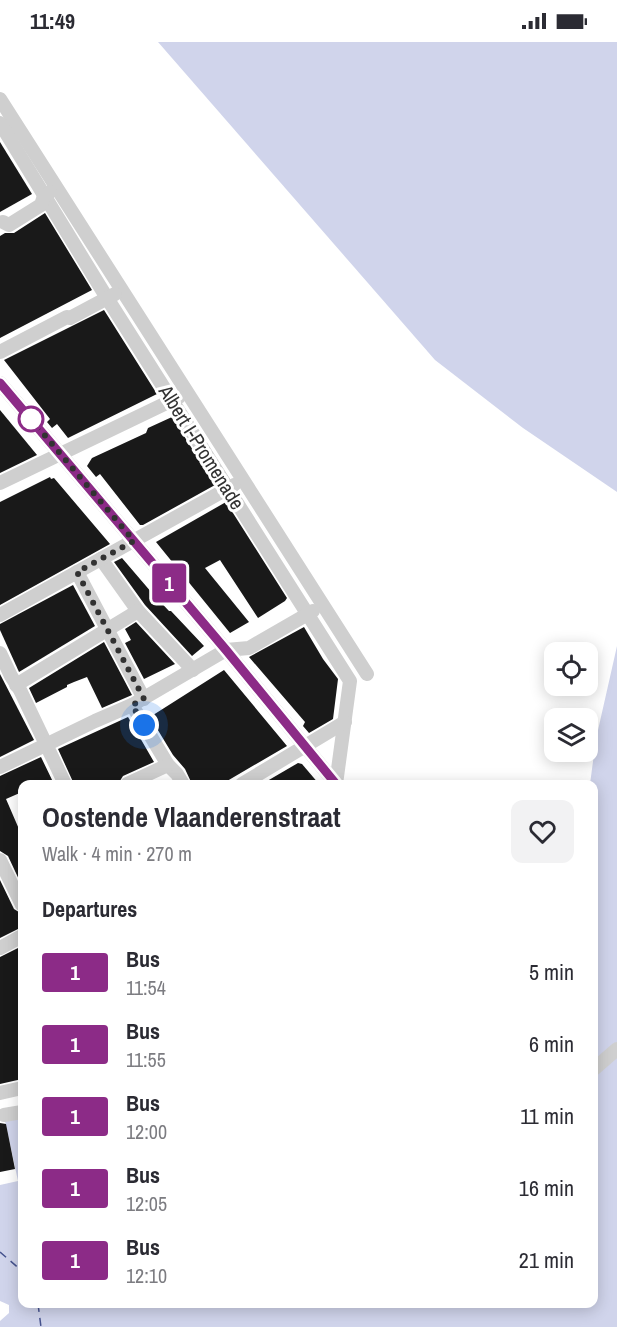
<!DOCTYPE html>
<meta charset="utf-8">
<style>
body{margin:0;font-family:"Archivo Narrow",sans-serif;background:#f2f2f3;color:#2b2b33;height:100vh;display:flex;flex-direction:column;font-size:22px;white-space:nowrap}
*{box-sizing:border-box;margin:0}
p{font-size:20px;color:#7c7c81}
.icon{flex:none;width:33px;height:33px;fill:none;stroke:currentColor;stroke-width:2;stroke-linecap:round;stroke-linejoin:round}
.map{position:relative;flex:1;overflow:hidden}
.panel{position:absolute;left:18px;top:738px;width:580px;height:528px;display:flex;flex-direction:column;background:#fff;border-radius:12px;box-shadow:0 3px 15px #0003}
.panel>*{flex:none}
.badge{padding:0 12px;border-radius:4px;font-size:21px;line-height:39px}
.buttons{position:absolute;left:544px;top:600px;display:grid;gap:12px}
.buttons a{display:grid;place-items:center;width:54px;height:54px;border-radius:12px;background:#fff;box-shadow:0 3px 15px #0003;font-size:30px}
.you{position:absolute;width:30px;height:30px;margin:-15px;border:4px solid #fff;border-radius:50%;background:#1a73e8;box-shadow:0 0 0 9px #1a73e833}
.map>.badge{position:absolute;translate:-50% -50%;box-shadow:0 0 0 3px #fff}
h2{padding:0 24px;font-size:22px;line-height:54px}
.round{display:grid;place-items:center;flex:none;width:63px;height:63px;border-radius:12px;background:#f2f2f3}
.headline{display:flex;align-items:center;justify-content:space-between;height:102px;padding:0 24px}
h1{font-size:28px;font-weight:800;line-height:45px}
ul{padding:0;list-style:none}
li{display:flex;align-items:center;gap:18px;height:72px;padding:0 24px}
li div{flex:1}
li b{display:block;font-size:22px}
li em{font-style:normal}
li .badge{min-width:66px;font-weight:700;text-align:center}
.status{display:flex;justify-content:space-between;align-items:center;height:42px;padding:0 30px;background:#fff;direction:ltr}
.status svg{height:16px;fill:currentColor}
.map>svg:first-child{display:block}
.water{fill:#d0d4eb}
.lines{fill:none;stroke-linecap:round;stroke-linejoin:round}
.ferry{stroke:#45528e;stroke-width:1.5;stroke-dasharray:8 6;stroke-linecap:butt}
.building{fill:#191919}
.minor{stroke:#cfcfcf;stroke-width:14}
.line-casing{stroke:#fff;stroke-width:14}
.line{stroke:#8c2b87;stroke-width:9}
.walk{stroke:#323232;stroke-width:6;stroke-dasharray:0 10.8}
.stop-dot{fill:#fff;stroke:#8c2b87;stroke-width:3}
.labels{text-anchor:middle;dominant-baseline:central;stroke-width:6;stroke-linejoin:round;paint-order:stroke}
.street-label{font-size:20px;fill:#323232;stroke:#fff}
</style>
<div class="status"><b>11:49</b><svg viewBox="0 0 49 12"><path d="M0 12V9h3v3zM5 12V6h3v6zM10 12V3h3v9zM15 12V0h3v12zM26 1h20v11H26zM47 4h2v5h-2z"/></svg></div>
<div class="map">
<svg width="617" height="1285" viewBox="0 0 617 1285">
<rect width="100%" height="100%" fill="#fff"/>
<g class="water">
<path d="M158 0H617V450L523 386 435 318Z"/>
<path d="M617 604V1285H0V1279L9 1271V1263L0 1259V1143L18 1139 5 1079 22 1076V1262H594V742H590L596 697Z"/>
</g>
<g class="lines">
<g class="ferry">
<path d="M0 1210 22 1229"/>
<path d="M38 1262 41 1285"/>
</g>
</g>
<g class="building">
<path d="M0 100 32 152 0 170Z"/>
<path d="M45 171 92 248 0 296V194L5 191H14Z"/>
<path d="M104 268 157 352 68 396 57 382 52 386 47 380 50 377 4 318Z"/>
<path d="M0 368 37 413 0 431Z"/>
<path d="M172 375 215 443 143 483H140L100 432 96 435 87 424 92 416 146 391 148 386Z"/>
<path d="M50 435 51 437 54 436 110 502 0 563V460Z"/>
<path d="M226 460 287 556 285 559 258 576 220 518 205 526 249 580 230 591 156 500Z"/>
<path d="M122 516 152 551 169 569H171L204 604 192 614 145 563 114 520Z"/>
<path d="M73 543 95 584 19 630 0 588V582Z"/>
<path d="M136 580 175 622 144 637 125 601 131 598 125 587Z"/>
<path d="M304 585 323 617 338 637 333 677 309 691 303 684 305 680 249 615Z"/>
<path d="M104 600 132 653 102 666 87 635 74 640 67 643V645L36 661 29 646Z"/>
<path d="M224 628 287 704 222 742H192L185 727 173 713 150 675Z"/>
<path d="M0 632 34 698 0 715Z"/>
<path d="M128 675 154 720 123 734 118 742H74L58 707Z"/>
<path d="M41 715 54 742H22V750L6 757 22 794V844L8 814 0 809V734Z"/>
<path d="M298 721 302 722 319 742H262Z"/>
<path d="M0 838 14 867 22 872V885L0 896Z"/>
<path d="M22 904V1030H21L22 1037 0 1042V915Z"/>
<path d="M0 1081 6 1082 15 1127 0 1130Z"/>
</g>
<g class="lines">
<g class="minor">
<path d="M0 57 367 632"/>
<path d="M0 81 107 256 350 639 336 742"/>
<path d="M3 180 9 183 41 163 44 154 50 150"/>
<path d="M0 310 67 275 70 276 115 252"/>
<path d="M0 341 226 608 336 742"/>
<path d="M0 441 179 355"/>
<path d="M101 517 138 569 193 628"/>
<path d="M77 530 144 657"/>
<path d="M0 573 234 443"/>
<path d="M0 611 11 634 20 648 65 742"/>
<path d="M16 643 138 569"/>
<path d="M132 663 168 723 177 732 183 742"/>
<path d="M0 725 95 679 132 663 226 608 249 606 313 569"/>
<path d="M127 742 168 723"/>
<path d="M242 742 345 680"/>
<path d="M0 818 22 863"/>
<path d="M0 906 22 894"/>
<path d="M594 1027 617 1007"/>
<path d="M0 1051 22 1046"/>
<path d="M4 1073 22 1070"/>
</g>
</g>
<g class="lines">
<g class="line-casing">
<path id="line" d="M0 341 226 608 336 742"/>
</g>
<use href="#line" class="line"/>
<path class="walk" d="M31 377 134 499 77 530 144 657 132 663 144 683"/>
</g>
<circle class="stop-dot" cx="31" cy="377" r="12"/>
<g class="labels">
<g class="street-label">
<text transform="translate(202 405) rotate(58)">Albert I-Promenade</text>
</g>
</g>
</svg>
<div class="buttons">
<a><svg class="icon" aria-label="locate" viewBox="0 0 24 24"><circle cx="12" cy="12" r="6"/><path d="M12 2v4M12 18v4M2 12h4M18 12h4"/></svg></a>
<a><svg class="icon" aria-label="layers" viewBox="0 0 24 24"><path d="M12 4l9 5-9 5-9-5zM3 14l9 5 9-5"/></svg></a>
</div>
<div class="you" style="left:144px;top:683px"></div>
<b class="badge" style="left:169px;top:541px;background:#8c2b87;color:#fff">1</b>
<section class="panel">
<div class="headline"><div><h1>Oostende Vlaanderenstraat</h1><p>Walk · 4 min · 270 m</p></div><a class="round"><svg class="icon" aria-label="heart" viewBox="0 0 24 24"><path d="M12 20l-8-8c-3-5 5-10 8-4 3-6 11-1 8 4z"/></svg></a></div>
<h2>Departures</h2>
<ul>
<li><span class="badge" style="background:#8c2b87;color:#fff">1</span><div><b>Bus</b><p>11:54</p></div><em>5 min</em></li>
<li><span class="badge" style="background:#8c2b87;color:#fff">1</span><div><b>Bus</b><p>11:55</p></div><em>6 min</em></li>
<li><span class="badge" style="background:#8c2b87;color:#fff">1</span><div><b>Bus</b><p>12:00</p></div><em>11 min</em></li>
<li><span class="badge" style="background:#8c2b87;color:#fff">1</span><div><b>Bus</b><p>12:05</p></div><em>16 min</em></li>
<li><span class="badge" style="background:#8c2b87;color:#fff">1</span><div><b>Bus</b><p>12:10</p></div><em>21 min</em></li>
</ul>
</section>
</div>
